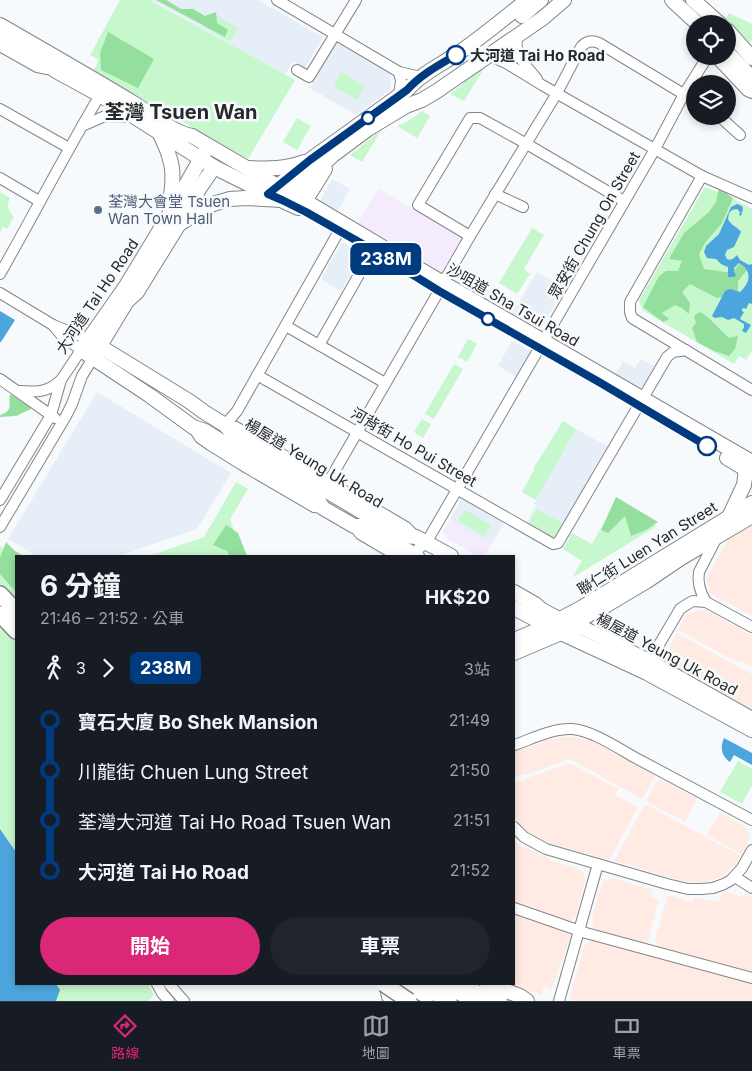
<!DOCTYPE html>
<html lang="zh-TW">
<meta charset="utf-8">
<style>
body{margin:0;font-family:Inter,"Noto Sans TC",sans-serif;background:#20242c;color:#f1f3f6;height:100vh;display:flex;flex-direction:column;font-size:19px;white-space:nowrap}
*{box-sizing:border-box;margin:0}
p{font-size:16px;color:#9ea1a6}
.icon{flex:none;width:28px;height:28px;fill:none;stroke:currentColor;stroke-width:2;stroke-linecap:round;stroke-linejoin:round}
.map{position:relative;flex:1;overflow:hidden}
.sheet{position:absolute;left:15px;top:555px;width:500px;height:430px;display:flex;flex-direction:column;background:#171b24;border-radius:0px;box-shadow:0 2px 8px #0003}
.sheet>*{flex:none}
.badge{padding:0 10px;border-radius:8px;font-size:18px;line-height:32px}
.buttons{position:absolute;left:686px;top:15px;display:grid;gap:10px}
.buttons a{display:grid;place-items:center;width:50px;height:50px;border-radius:50%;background:#171b24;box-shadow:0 2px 8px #0003;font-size:25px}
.map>.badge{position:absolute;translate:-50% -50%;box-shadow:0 0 0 2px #fff}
.legs{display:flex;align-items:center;gap:8px;height:55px;padding:0 25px;font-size:16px}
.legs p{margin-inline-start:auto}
.headline{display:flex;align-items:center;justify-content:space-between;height:85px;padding:0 25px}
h1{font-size:28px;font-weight:700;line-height:38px}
.action{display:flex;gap:10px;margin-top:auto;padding:10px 25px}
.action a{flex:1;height:58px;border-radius:30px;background:#db2777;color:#fff;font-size:20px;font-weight:700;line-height:58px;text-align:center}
.action a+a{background:#20242c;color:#f1f3f6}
ul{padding:0 25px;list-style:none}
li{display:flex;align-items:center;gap:18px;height:50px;font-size:19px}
li i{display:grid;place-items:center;width:8px;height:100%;margin:0 6px;background:currentColor}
li i::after{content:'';width:12px;height:12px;margin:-6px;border:4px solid;border-radius:50%;background:#171b24}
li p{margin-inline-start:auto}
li:first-child i{background:linear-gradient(#0000 50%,currentColor 0)}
li:last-child i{background:linear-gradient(currentColor 50%,#0000 0)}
.tabs{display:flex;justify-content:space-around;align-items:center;height:70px;border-top:1px solid #363941;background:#171b24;font-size:14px;color:#9ea1a6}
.tabs a{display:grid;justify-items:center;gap:2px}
.tabs .current{color:#db2777}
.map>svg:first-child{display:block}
.built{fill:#e6eef7}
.industrial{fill:#ffebe3}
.medical{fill:#f4ecfd}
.green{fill:#c7f7cc}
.forest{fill:#94df9d}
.water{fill:#4ca6dd}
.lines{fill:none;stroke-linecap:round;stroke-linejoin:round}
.minor-casing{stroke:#838588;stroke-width:12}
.major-casing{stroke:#838588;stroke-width:16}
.highway-casing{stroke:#838588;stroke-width:18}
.minor{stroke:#fff;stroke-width:10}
.major{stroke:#fff;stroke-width:14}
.highway{stroke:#fff;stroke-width:15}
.highway-bridge-casing{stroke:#838588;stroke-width:18;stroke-linecap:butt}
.highway-bridge{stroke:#fff;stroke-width:15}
.line-1-casing{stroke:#fff;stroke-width:11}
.line-1{stroke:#003b80;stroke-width:8}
.stop-1-dot{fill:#fff;stroke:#003b80;stroke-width:2.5}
.service-dot{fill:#5c6f8a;stroke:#f7fafd;stroke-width:2}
.labels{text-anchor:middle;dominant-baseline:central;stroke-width:5;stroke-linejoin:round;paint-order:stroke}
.stop-label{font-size:15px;font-weight:bold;fill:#272829;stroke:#f7fafd;text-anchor:start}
.service-label{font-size:15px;fill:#4e5e75;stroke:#f7fafd;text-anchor:start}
.street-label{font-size:15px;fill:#272829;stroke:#f7fafd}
.district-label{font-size:20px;font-weight:bold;fill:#272829;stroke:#f7fafd}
</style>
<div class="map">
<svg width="752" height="1001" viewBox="0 0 752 1001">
<rect width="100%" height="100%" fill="#f7fafd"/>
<g class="built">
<path d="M152 0H258L323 37 305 68 293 61 285 75Z"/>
<path d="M336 43 389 73 391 81 390 90 356 115 310 88Z"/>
<path d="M332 179 350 189 347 195 345 194 344 201 337 211 320 201Z"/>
<path d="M342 242 362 253 341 291 321 279Z"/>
<path d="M537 272 564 288 543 325 539 327H534L512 313Z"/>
<path d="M512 341 532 352 517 377 498 366Z"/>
<path d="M641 359 655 367 644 386 638 388 615 374 623 361 635 368Z"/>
<path d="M97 392 231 473 197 529 118 556H36L8 539Z"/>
<path d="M576 429 607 446 553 542 525 526 536 505 534 504Z"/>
<path d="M462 498 504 523 491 545 450 520Z"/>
</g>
<g class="industrial">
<path d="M752 525V616L710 593 706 579 727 541Z"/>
<path d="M703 609 752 635V667L738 660 737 662 678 630 686 614Z"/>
<path d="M677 633 752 674V709L671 665 667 652Z"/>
<path d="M566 737 581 738 598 744 655 776 642 799 570 759 528 774 514 777V751L527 747 528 748 550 739Z"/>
<path d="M570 763 618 789 615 795 638 807 609 860 585 853 586 851 584 853 553 844 542 839 529 832 514 817V783Z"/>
<path d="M659 779 697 799 685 822 646 801Z"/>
<path d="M645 804 695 831 741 856 736 863 724 875 716 879 702 882H691L683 881 614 861Z"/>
<path d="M720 812 747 828 750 837 742 854 707 835Z"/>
<path d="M514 841 523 848 524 846 538 854 550 858V860L581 870 586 878 575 918 570 921 535 911 536 908 514 902Z"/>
<path d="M610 877 652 890 651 897 659 899 647 945 598 931 593 927 592 917 602 883 609 879Z"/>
<path d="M722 891 743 897 745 894 752 898V974L659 949 655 940 668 895 692 902 695 897 719 902Z"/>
<path d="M514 913 572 933 551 990 544 987 541 995 510 984H514Z"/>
<path d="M593 940 752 984V1001H573L570 996 585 944Z"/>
</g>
<g class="medical">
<path d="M378 189 462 237 442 272 358 223Z"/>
<path d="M450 520 491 545 485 556H477L446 538 447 535 442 532Z"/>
</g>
<g class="green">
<path d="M120 0H150L295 80 248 159 93 71 99 60 90 55Z"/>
<path d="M212 13 238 28 230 42 204 27Z"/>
<path d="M729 13 752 24V40L749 42 726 19Z"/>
<path d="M478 67H485L464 101 450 94 462 85 469 74Z"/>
<path d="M341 72 365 86 357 100 333 86Z"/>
<path d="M422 111 430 116 417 138 397 126 410 120Z"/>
<path d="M297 118 311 126 297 150 283 142Z"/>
<path d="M380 132 362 162 350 155 376 134Z"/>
<path d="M705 187 728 196 752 209V350L746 360 739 356 734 364 642 310 639 300Z"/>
<path d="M0 192 10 198C6 207 8 210 14 217L7 229 3 227 0 233Z"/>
<path d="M532 228 544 235 524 269 530 274 517 294 499 283Z"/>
<path d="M468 339 477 344 467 362 458 357Z"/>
<path d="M454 364 463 369 434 419 425 414Z"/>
<path d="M422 419 431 424 423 438 414 432Z"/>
<path d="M563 421 576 429 536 500 522 492 534 470 533 469Z"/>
<path d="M236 482 248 489 230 519 243 556H149L204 537Z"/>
<path d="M616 503 657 526 572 578 582 561 563 549 572 533 592 544Z"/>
<path d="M537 509 562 523 554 538 529 524Z"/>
<path d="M465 510 491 525 484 536 458 521Z"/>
<path d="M0 546 17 556 16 852 0 829Z"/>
<path d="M738 761 752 769V785L742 804 720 792Z"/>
<path d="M56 984H148L154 995 148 1001H56L60 990Z"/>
</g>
<g class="forest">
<path d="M156 0H166L181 9H193L205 16 216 12 217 23 228 30 225 37Z"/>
<path d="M108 32 154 59 138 88 101 70 100 53Z"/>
<path d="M719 188 733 198 722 223 705 243 699 254 704 269 732 273 740 263 748 269 738 281V294L717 298 690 284 682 292 690 303 689 314 682 308 675 305 662 313 669 319 663 322 643 307 659 276 666 271H678L682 261 669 259 684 233 709 212 716 202Z"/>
<path d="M700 312C712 319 719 329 729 338L738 336 735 349 729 356 714 351 697 342 692 328 696 323 694 316Z"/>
<path d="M10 394 31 407V409L16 416 0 417V415C14 411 8 404 10 394Z"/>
<path d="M616 497 658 522 646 530 631 536 625 516 608 533 601 530Z"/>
<path d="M226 525 238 533 247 556H230L227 551 213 545Z"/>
<path d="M6 542 15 551 24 556H16V592L0 574V558Z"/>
</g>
<g class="water">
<path d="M737 204 742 206 743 209 741 216 739 215 740 212 737 209 732 210 729 213 728 219C730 225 738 227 741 232L734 247 727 250 725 255 727 259C731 261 734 258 737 255L740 260 749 265 752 264V304L749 303 746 309 744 308 742 309V311L744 312 740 319 751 325 746 333 742 331 744 327V324L734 318 728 320 722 317 715 318 712 316 725 291 730 289 740 292C751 282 752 270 739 263L734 268V272L736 275 734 277H728V267L721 264 716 259 707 258 704 252 706 246 719 234 731 207Z"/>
<path d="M0 311 15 320 1 342H0Z"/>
<path d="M724 738 752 753V765L734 755 730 762C721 756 720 747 724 738Z"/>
<path d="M0 829 16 852V984H56L60 990 56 1001H0Z"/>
</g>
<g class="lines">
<g class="minor-casing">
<g id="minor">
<path d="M277 0 399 72 421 77"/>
<path d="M517 36C514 56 525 64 537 79"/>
<path d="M0 46 37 67 53 70"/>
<path d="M490 56 506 63 542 85 702 176 752 198"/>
<path d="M297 70 309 77 356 0"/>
<path d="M399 72 401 81 399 95"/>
<path d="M0 109 69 148"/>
<path d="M719 116 740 135"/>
<path d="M82 126 105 116 133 117"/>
<path d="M702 176 630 302V312L632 318 752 390"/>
<path d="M0 178 39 201"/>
<path d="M495 194 523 207"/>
<path d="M470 236 418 205 470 118H480L525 143 624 201"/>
<path d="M0 274C34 214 65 154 100 95"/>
<path d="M443 283 470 236 557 93 581 47C586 41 592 40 599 43L695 101"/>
<path d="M0 293 53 325 88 339"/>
<path d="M286 326 385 383"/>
<path d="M319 345 373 250"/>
<path d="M257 375 553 544 558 543 667 357 673 352 686 350"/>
<path d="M0 379 55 418"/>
<path d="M18 391C35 392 47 393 60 381"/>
<path d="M225 425 237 411 339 231"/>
<path d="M225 425 236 427 406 527 416 537"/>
<path d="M193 427 200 438 210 445 242 465 314 507 323 508"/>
<path d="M329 481 439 291"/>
<path d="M0 500 51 415 61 380 81 350 62 336 53 325"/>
<path d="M354 526 360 534 397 556"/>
<path d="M0 527 66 416 72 404 82 376 93 358"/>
<path d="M408 555 413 553 426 543 655 149 684 94 708 56"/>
<path d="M706 602C700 592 697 583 699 572L717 537"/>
<path d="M643 658 650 657 654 653 680 609 689 603 693 601 706 602 752 627"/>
<path d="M514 745C532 739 553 728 572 729 591 730 618 748 634 757 674 778 713 799 752 820"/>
<path d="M514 827 524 837 546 849 667 884 688 889H701L713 888 724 884 731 880 742 868 752 850"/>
<path d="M735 877 752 888"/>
<path d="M514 908 586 933 752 978"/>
<path d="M157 984 162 993 169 1001"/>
<path d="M169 984 184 1001"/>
<path d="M388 984 385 988 387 997 393 1001"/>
<path d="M559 1001 598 864"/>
</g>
</g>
<g class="major-casing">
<g id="major">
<path d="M672 0 698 24"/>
<path d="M693 0 720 24"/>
<path d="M522 16 541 0"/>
<path d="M0 25C45 51 91 77 135 104 151 114 174 133 192 136L298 198 305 201 438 280 752 462"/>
<path d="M728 31 752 58"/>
<path d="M0 36 42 61 56 71 100 95 214 167 268 194 298 208"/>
<path d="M728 53 752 78"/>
<path d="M717 56 748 89 752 91"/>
<path d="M160 134C163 141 167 148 169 156 175 172 172 191 169 207"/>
<path d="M204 153 166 220 126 286 81 350 149 395 193 427 205 431 252 461 318 500 323 508 354 526H365L417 556"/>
<path d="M249 168C268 169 286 169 304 162"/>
<path d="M272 191 310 160 407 90C421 74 442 64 460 52 483 36 505 18 527 0"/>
<path d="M305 201 325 169"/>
<path d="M179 224 213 204 230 199 245 198 282 200 290 194 333 155 368 129 406 106 422 100 437 91 517 36 543 18 564 0"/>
<path d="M88 339 189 401 204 412 225 425 233 434 241 440 399 534 403 536 416 537 451 556"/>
<path d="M96 352 127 301 137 292 179 224 199 189 214 167"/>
<path d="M727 458 752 473"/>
<path d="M729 517 744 485 746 469"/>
<path d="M514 592 535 604 542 610 572 626 583 628 598 635 658 666 752 719"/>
<path d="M514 608 561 633 647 673 752 730"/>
<path d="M514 640 547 626 581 608 752 503"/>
<path d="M514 653 561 633 593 612 600 609 647 581 681 558 752 516"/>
<path d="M487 984 520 996 527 1001"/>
<path d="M461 986 500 1001"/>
</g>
</g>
<g class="highway-casing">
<g id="highway">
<path d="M0 594 16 611"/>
<path d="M0 614 16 631"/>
<path d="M407 984 427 996"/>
<path d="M421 984 449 1001"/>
<path d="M442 984 477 1001"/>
</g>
</g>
<use href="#minor" class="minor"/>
<use href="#major" class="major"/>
<use href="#highway" class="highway"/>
<g class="highway-bridge-casing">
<path id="highway-bridge" d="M384 984 409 1001"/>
</g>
<use href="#highway-bridge" class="highway-bridge"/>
</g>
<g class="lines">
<g class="line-1-casing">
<path id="line-1" d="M456 55C439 65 420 75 407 90L310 160 268 194 282 200 306 212 373 250 439 291 599 382 707 446"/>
</g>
<use href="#line-1" class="line-1"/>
</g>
<g class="stop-1-dot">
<circle cx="456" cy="55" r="9"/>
<circle cx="368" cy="118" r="6"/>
<circle cx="488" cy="319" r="6"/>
<circle cx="707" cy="446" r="9"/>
</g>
<circle class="service-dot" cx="98" cy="210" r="5"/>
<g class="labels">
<g class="stop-label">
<text x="470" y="55">大河道 Tai Ho Road</text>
</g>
<g class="service-label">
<text x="108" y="201">荃灣大會堂 Tsuen<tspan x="108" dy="17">Wan Town Hall</tspan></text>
</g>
<g class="street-label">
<text transform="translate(594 225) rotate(-60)">眾安街 Chung On Street</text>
<text transform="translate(97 296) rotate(-56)">大河道 Tai Ho Road</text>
<text transform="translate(513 305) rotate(30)">沙咀道 Sha Tsui Road</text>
<text transform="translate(414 447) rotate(30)">河背街 Ho Pui Street</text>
<text transform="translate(314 463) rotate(31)">楊屋道 Yeung Uk Road</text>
<text transform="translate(647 548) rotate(-32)">聯仁街 Luen Yan Street</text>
<text transform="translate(667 654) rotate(28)">楊屋道 Yeung Uk Road</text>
</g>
<g class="district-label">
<text x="181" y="112">荃灣 Tsuen Wan</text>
</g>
</g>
</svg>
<div class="buttons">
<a><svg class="icon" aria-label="locate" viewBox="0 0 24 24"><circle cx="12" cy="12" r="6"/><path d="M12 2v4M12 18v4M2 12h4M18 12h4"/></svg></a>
<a><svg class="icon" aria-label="layers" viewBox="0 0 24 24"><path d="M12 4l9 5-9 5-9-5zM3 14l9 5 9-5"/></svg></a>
</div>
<b class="badge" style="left:386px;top:259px;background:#003b80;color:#fff">238M</b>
<section class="sheet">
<div class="headline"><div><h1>6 分鐘</h1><p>21:46 – 21:52 · 公車</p></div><b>HK$20</b></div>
<div class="legs"><svg class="icon" aria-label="walk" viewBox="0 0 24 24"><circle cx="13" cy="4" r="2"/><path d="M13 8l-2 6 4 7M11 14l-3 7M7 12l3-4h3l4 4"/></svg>3<svg class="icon" aria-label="forward" viewBox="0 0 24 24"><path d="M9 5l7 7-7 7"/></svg><b class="badge" style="background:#003b80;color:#fff">238M</b><p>3站</p></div>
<ul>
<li><i style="color:#003b80"></i><b>寶石大廈 Bo Shek Mansion</b><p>21:49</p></li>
<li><i style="color:#003b80"></i><span>川龍街 Chuen Lung Street</span><p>21:50</p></li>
<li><i style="color:#003b80"></i><span>荃灣大河道 Tai Ho Road Tsuen Wan</span><p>21:51</p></li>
<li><i style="color:#003b80"></i><b>大河道 Tai Ho Road</b><p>21:52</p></li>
</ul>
<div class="action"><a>開始</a><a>車票</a></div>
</section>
</div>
<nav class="tabs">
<a class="current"><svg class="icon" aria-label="directions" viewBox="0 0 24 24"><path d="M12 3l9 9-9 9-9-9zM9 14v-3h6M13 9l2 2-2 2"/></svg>路線</a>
<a><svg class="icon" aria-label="map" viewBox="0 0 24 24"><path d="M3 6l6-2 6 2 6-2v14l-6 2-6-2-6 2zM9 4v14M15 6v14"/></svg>地圖</a>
<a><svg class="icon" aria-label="tickets" viewBox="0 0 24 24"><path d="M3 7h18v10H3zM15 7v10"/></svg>車票</a>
</nav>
